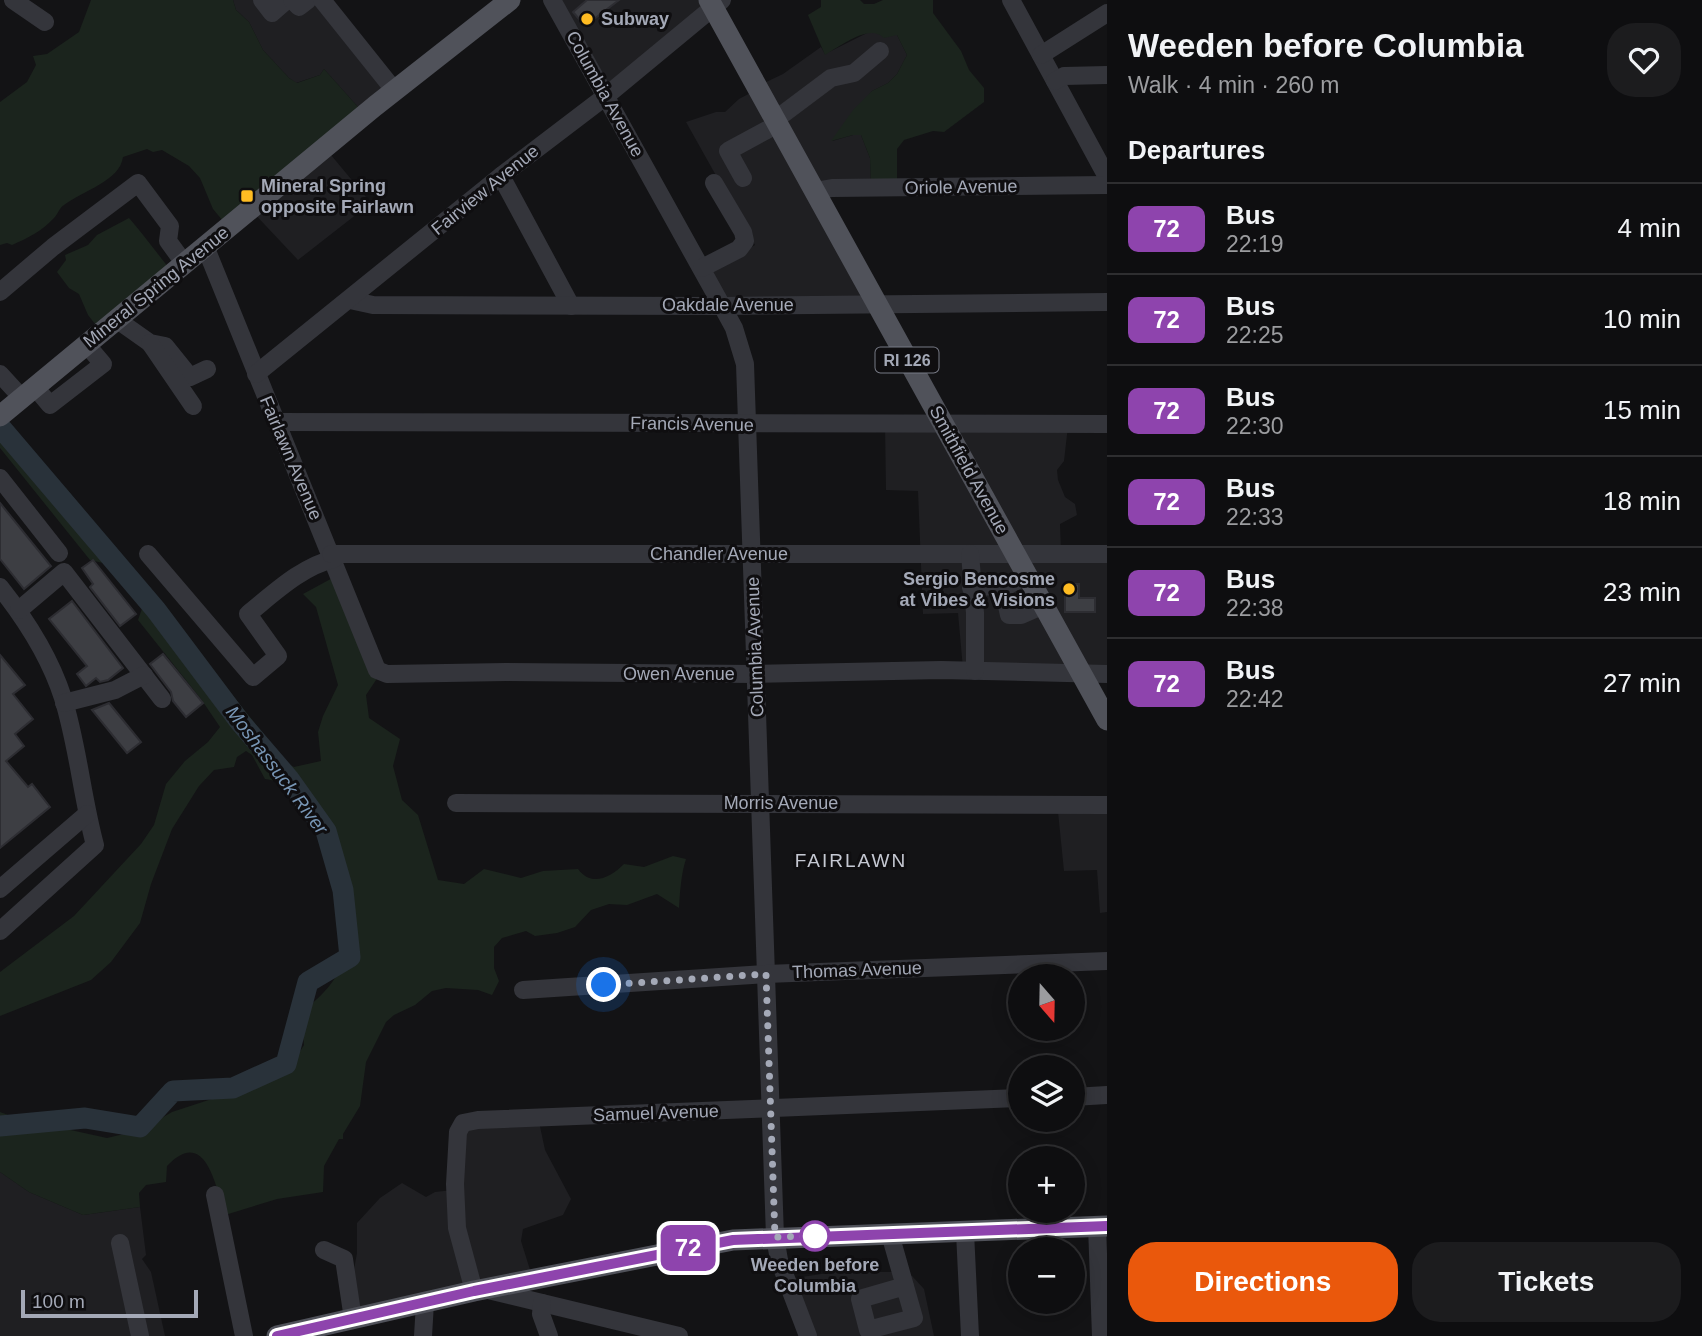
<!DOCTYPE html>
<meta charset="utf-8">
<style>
body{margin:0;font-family:Arial,sans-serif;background:#1c1c1e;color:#f1f3f6;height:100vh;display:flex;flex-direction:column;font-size:26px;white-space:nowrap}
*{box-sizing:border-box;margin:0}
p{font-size:23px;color:#9b9c9f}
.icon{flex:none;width:38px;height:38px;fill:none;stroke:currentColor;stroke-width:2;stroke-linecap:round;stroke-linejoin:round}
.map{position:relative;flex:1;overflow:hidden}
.side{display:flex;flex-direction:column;background:#0e0e10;width:595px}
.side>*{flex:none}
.badge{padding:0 14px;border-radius:10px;font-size:24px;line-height:46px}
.needle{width:46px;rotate:160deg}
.fabs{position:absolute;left:1008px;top:964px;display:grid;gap:14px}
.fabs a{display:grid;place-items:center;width:77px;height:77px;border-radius:50%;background:#0e0e10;box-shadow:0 4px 18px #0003,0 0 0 2px #2e2e30;font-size:35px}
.scale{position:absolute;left:21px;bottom:18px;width:177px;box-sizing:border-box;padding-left:7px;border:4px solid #a4a9b7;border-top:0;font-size:19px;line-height:24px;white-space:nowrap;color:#a4a9b7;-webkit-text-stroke:5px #0f0e10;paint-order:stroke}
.you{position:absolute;width:35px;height:35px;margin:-18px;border:5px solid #fff;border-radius:50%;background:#1a73e8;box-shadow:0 0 0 10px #1a73e833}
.map>.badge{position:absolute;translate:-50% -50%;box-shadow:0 0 0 4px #fff}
h2{padding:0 21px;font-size:26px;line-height:63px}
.round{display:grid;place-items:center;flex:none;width:74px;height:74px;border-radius:28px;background:#1c1c1e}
.summary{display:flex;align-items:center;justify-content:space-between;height:119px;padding:0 21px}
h1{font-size:33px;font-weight:800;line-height:52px}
.action{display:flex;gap:14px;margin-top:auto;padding:14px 21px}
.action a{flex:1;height:80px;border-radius:28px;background:#ea580c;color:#fff;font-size:28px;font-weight:800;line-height:80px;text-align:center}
.action a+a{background:#1c1c1e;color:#f1f3f6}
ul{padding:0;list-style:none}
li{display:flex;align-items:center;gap:21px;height:91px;padding:0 21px;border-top:2px solid #2e2e30}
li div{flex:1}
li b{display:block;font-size:26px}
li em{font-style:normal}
li .badge{min-width:77px;font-weight:700;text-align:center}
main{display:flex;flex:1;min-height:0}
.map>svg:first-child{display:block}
.built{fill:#1f1f22}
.green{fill:#1b241d}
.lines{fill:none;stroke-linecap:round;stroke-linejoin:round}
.river{stroke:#29323a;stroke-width:21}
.building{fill:#3d3e43;stroke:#2d2d32;stroke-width:2}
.minor{stroke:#34353b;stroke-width:18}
.major{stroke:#50525a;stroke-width:21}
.line-casing{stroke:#fff;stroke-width:16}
.line{stroke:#8e44ad;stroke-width:10}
.walk{stroke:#a4a9b7;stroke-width:7;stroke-dasharray:0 12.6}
.poi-dot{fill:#ffbc22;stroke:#0f0e10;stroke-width:2.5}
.stop-dot{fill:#fff;stroke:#8e44ad;stroke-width:3.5}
.labels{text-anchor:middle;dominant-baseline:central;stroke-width:6;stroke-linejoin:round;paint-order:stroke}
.shield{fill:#0f0e10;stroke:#777a85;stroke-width:2}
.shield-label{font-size:16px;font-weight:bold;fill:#a4a9b7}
.poi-label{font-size:18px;font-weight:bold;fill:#a4a9b7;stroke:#0f0e10;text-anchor:start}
.street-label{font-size:18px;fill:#a4a9b7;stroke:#0f0e10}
.stop-label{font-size:18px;font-weight:bold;fill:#a4a9b7;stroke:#0f0e10}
.water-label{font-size:19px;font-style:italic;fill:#7896b5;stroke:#0f0e10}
.neighbourhood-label{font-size:19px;letter-spacing:2px;fill:#c5c8d2;stroke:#0f0e10}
</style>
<main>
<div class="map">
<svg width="1107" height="1336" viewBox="0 0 1107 1336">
<rect width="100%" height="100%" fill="#131315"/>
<g class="built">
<path d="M233 0H322L394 91 366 116 324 69 320 75 296 83 289 78 263 50 249 22 236 10Z"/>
<path d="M552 0H723L608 91Z"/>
<path d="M869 32 897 35 907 55 897 74 888 83 872 91 832 141 853 135H861L870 158 871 186 815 188 872 299 729 304 704 275 755 245 686 122 716 112H725L739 99 756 90 758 86 783 74 821 47 825 54Z"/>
<path d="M326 149 371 203 298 260 252 211Z"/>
<path d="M885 424 1068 426 1064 461 1057 470 1058 480 1065 497 1075 504 1077 515 1060 524 1061 552 1107 553V671L963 669 958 613 923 614 918 491 886 490Z"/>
<path d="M1057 802H1107V912L1100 913 1097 870 1064 871Z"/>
<path d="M538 1117 545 1150 571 1199 563 1215 523 1229 521 1241 532 1276 357 1315 351 1286 357 1253V1223L380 1198 402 1183 426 1197 435 1192 453 1190 460 1131Z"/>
<path d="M0 1172 29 1192 83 1215 140 1207 146 1255 142 1259 151 1272 165 1336H0Z"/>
<path d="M834 1272H900L912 1276 924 1289 934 1336H808L789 1279Z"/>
</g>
<g class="green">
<path d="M91 0H233L236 10 249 22 263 50 289 78 297 83 320 75 324 69 366 116 228 227 213 209 200 178 189 166 162 150 153 152 147 149 123 157C120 181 82 191 64 205 59 208 58 214 54 218 42 231 28 238 12 245L7 243 0 245V102L27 82 36 65 33 56 47 54 79 32Z"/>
<path d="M821 0H860L864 4H874L883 0H933V13L961 51 969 70 984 88V102L944 132 933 131 904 140 897 149V185L871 186 870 158 861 135H853L831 141 853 110 872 91 888 83 897 74 907 55 897 35 884 38C869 23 841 46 825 55L808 15 821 7Z"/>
<path d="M129 218C145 236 158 255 173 273L99 329 88 315 79 294 69 288 57 272 66 260 65 255 88 245 97 235Z"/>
<path d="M0 431 47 485 54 484 66 488 287 763 294 767 321 761 318 732 323 716 338 685 316 607 303 594 338 575 382 671 366 695 369 718 400 739 393 766 402 800 418 815 438 880 464 884 484 869 521 878 543 871 578 869C591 887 610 878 624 864L644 867 673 856 686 859C681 874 680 892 679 908L657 894 627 905 609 904 591 910 575 927 557 933 535 936 526 931 502 938 494 947V968L499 981 492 995 478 990 446 988 432 991 415 1005 394 1015 386 1022 366 1062 360 1106 343 1134V1139H339L324 1166 323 1192 277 1199 225 1215C216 1188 206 1125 167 1166L166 1182 146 1185 139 1193 140 1207 83 1215 29 1192 0 1172V1112L16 1118 107 1138 141 1130 172 1112 285 1075 304 1045 301 1013C320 997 339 981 345 954 352 920 333 881 322 850 318 839 315 825 310 814 302 799 283 780 265 779L252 755 246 751 237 757 234 767 214 770 199 786 172 829 151 884 140 923 111 962 91 980 0 1016V972L74 916 141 844 154 825 166 784 185 761 208 742 220 727 201 699 138 620 144 603 116 566 90 560 0 448Z"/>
</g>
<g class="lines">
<path class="river" d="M0 1126 85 1118 140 1127 173 1091 233 1088 286 1064 308 982 350 957 343 890 326 831 289 779 240 722 156 610 2 429"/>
</g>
<g class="building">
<path d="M587 0H619L585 26 573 12Z"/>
<path d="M0 503 51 566 24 589 0 559Z"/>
<path d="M93 560 136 614 120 626 90 587 93 584 82 568Z"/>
<path d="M1065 584H1079V598H1095V612H1065Z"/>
<path d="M72 601 123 668 108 680 100 682 96 678 86 686 77 674 87 666 49 619Z"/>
<path d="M163 654 203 703 186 717 173 701 171 692 150 664Z"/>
<path d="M0 655 25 685 13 694 33 719 15 734 24 746 6 761 28 787 32 784 50 807 0 848Z"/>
<path d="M109 703 141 742 127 753 92 710Z"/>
</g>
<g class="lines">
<g class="minor">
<path d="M13 0 45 22"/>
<path d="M262 0 272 13 287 0"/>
<path d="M292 0 299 7 308 0"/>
<path d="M322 0 394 90"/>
<path d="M552 0 722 306 734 328 745 364 775 1237 779 1260 808 1336"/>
<path d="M1011 0 1107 177"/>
<path d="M1041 55 1107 13"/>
<path d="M1055 81 1064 76 1107 75"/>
<path d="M775 120 831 78 854 73 880 51"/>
<path d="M501 176 571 306"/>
<path d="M743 178 728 151 778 124"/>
<path d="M815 191 832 188 1107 185"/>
<path d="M205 246 377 670 387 674 506 672 754 674 941 670 1107 674"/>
<path d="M702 268 739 249 745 241 743 232 714 183"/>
<path d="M0 292 53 247 138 183 170 226 168 241 184 263"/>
<path d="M350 300 373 305 722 306 1107 302"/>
<path d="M116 319 150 343 165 346 190 377 207 369"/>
<path d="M150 343 193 406"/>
<path d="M0 374 22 398"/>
<path d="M256 374 501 176 606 96 722 0"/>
<path d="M35 387 50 405 103 364 86 344"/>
<path d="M276 422C553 422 830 424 1107 424"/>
<path d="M0 478 59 553"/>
<path d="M148 554 253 677 278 656 248 614C273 594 302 566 334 559"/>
<path d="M331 554H1107"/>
<path d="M970 554 975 613V671"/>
<path d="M0 587C27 621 50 657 63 698 78 746 82 797 95 845L0 931"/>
<path d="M971 588 992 586 1003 588 1027 575"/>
<path d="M1003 588 1009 615H1021L1044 605"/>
<path d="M19 610 64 572 162 699"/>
<path d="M64 703 115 690 144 675"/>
<path d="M456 803 1107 805"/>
<path d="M0 889 87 814"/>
<path d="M523 990 766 974 1107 961"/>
<path d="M1073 1097 1107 1095"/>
<path d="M215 1195 244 1336"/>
<path d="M1097 1226 1101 1336"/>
<path d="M965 1232 970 1336"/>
<path d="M890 1234 914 1318 868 1330 860 1299 905 1286"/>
<path d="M120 1243 140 1336"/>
<path d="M324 1250 344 1259 353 1319"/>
<path d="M484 1289 679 1336"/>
<path d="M474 1291 457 1228 455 1184 458 1132 463 1123 478 1120 1020 1098"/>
<path d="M542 1303 541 1314 549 1336"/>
<path d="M423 1336 425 1303"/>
</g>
<g class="major">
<path d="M709 0 1107 720"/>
<path d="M0 416 375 106 510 0"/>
<path d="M277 1336 474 1291 733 1240 1107 1226"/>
</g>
</g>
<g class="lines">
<g class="line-casing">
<path id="line" d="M277 1336 474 1291 733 1240 1107 1226"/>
</g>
<use href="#line" class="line"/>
<path class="walk" d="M604 985 766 974 775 1237 815 1236"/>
</g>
<g class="poi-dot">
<circle cx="587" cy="19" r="7"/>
<rect x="240" y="189" width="14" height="14" rx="3.5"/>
<circle cx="1069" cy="589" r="7"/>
</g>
<circle class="stop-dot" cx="815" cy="1236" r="14"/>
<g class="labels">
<rect class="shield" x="875.5" y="347.5" width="63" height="25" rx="5"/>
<g class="shield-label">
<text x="907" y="360">RI 126</text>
</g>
<g class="poi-label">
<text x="601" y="19">Subway</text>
<text x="261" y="186">Mineral Spring<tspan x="261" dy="21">opposite Fairlawn</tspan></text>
<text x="1055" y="579" text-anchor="end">Sergio Bencosme<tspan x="1055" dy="21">at Vibes &amp; Visions</tspan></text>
</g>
<g class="street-label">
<text transform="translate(605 94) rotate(61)">Columbia Avenue</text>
<text transform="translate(961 187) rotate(-1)">Oriole Avenue</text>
<text transform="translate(485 190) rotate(-39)">Fairview Avenue</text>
<text transform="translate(156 287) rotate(-39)">Mineral Spring Avenue</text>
<text x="728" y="305">Oakdale Avenue</text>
<text transform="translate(692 424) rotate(1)">Francis Avenue</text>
<text transform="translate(291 458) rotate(67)">Fairlawn Avenue</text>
<text transform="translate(969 470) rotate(61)">Smithfield Avenue</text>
<text x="719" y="554">Chandler Avenue</text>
<text transform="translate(755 647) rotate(-92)">Columbia Avenue</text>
<text x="679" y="674">Owen Avenue</text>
<text x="781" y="803">Morris Avenue</text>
<text transform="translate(857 970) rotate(-2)">Thomas Avenue</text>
<text transform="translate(656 1113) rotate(-2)">Samuel Avenue</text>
</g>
<g class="stop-label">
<text x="815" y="1265">Weeden before<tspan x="815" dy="21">Columbia</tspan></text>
</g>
<g class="water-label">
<text transform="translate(277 770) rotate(53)">Moshassuck River</text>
</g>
<g class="neighbourhood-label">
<text x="851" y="860">FAIRLAWN</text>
</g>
</g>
</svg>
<div class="fabs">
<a><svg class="needle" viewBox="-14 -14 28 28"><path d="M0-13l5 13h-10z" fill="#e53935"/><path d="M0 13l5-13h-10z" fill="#9b9c9f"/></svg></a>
<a><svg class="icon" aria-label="layers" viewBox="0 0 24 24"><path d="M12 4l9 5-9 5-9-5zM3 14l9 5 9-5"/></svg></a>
<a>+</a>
<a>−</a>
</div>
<div class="scale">100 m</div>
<div class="you" style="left:604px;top:985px"></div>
<b class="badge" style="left:688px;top:1248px;background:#8e44ad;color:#fff">72</b>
</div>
<section class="side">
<div class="summary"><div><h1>Weeden before Columbia</h1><p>Walk · 4 min · 260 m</p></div><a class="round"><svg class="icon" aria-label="heart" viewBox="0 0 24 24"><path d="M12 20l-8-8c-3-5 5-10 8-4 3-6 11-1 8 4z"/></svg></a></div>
<h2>Departures</h2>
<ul>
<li><span class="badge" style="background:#8e44ad;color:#fff">72</span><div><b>Bus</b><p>22:19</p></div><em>4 min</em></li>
<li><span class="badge" style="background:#8e44ad;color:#fff">72</span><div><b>Bus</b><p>22:25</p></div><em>10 min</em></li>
<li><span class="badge" style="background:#8e44ad;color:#fff">72</span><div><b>Bus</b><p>22:30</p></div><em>15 min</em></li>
<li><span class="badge" style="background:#8e44ad;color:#fff">72</span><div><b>Bus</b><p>22:33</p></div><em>18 min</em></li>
<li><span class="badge" style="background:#8e44ad;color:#fff">72</span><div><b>Bus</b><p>22:38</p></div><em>23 min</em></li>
<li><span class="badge" style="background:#8e44ad;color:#fff">72</span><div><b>Bus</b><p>22:42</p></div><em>27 min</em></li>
</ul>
<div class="action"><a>Directions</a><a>Tickets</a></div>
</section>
</main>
